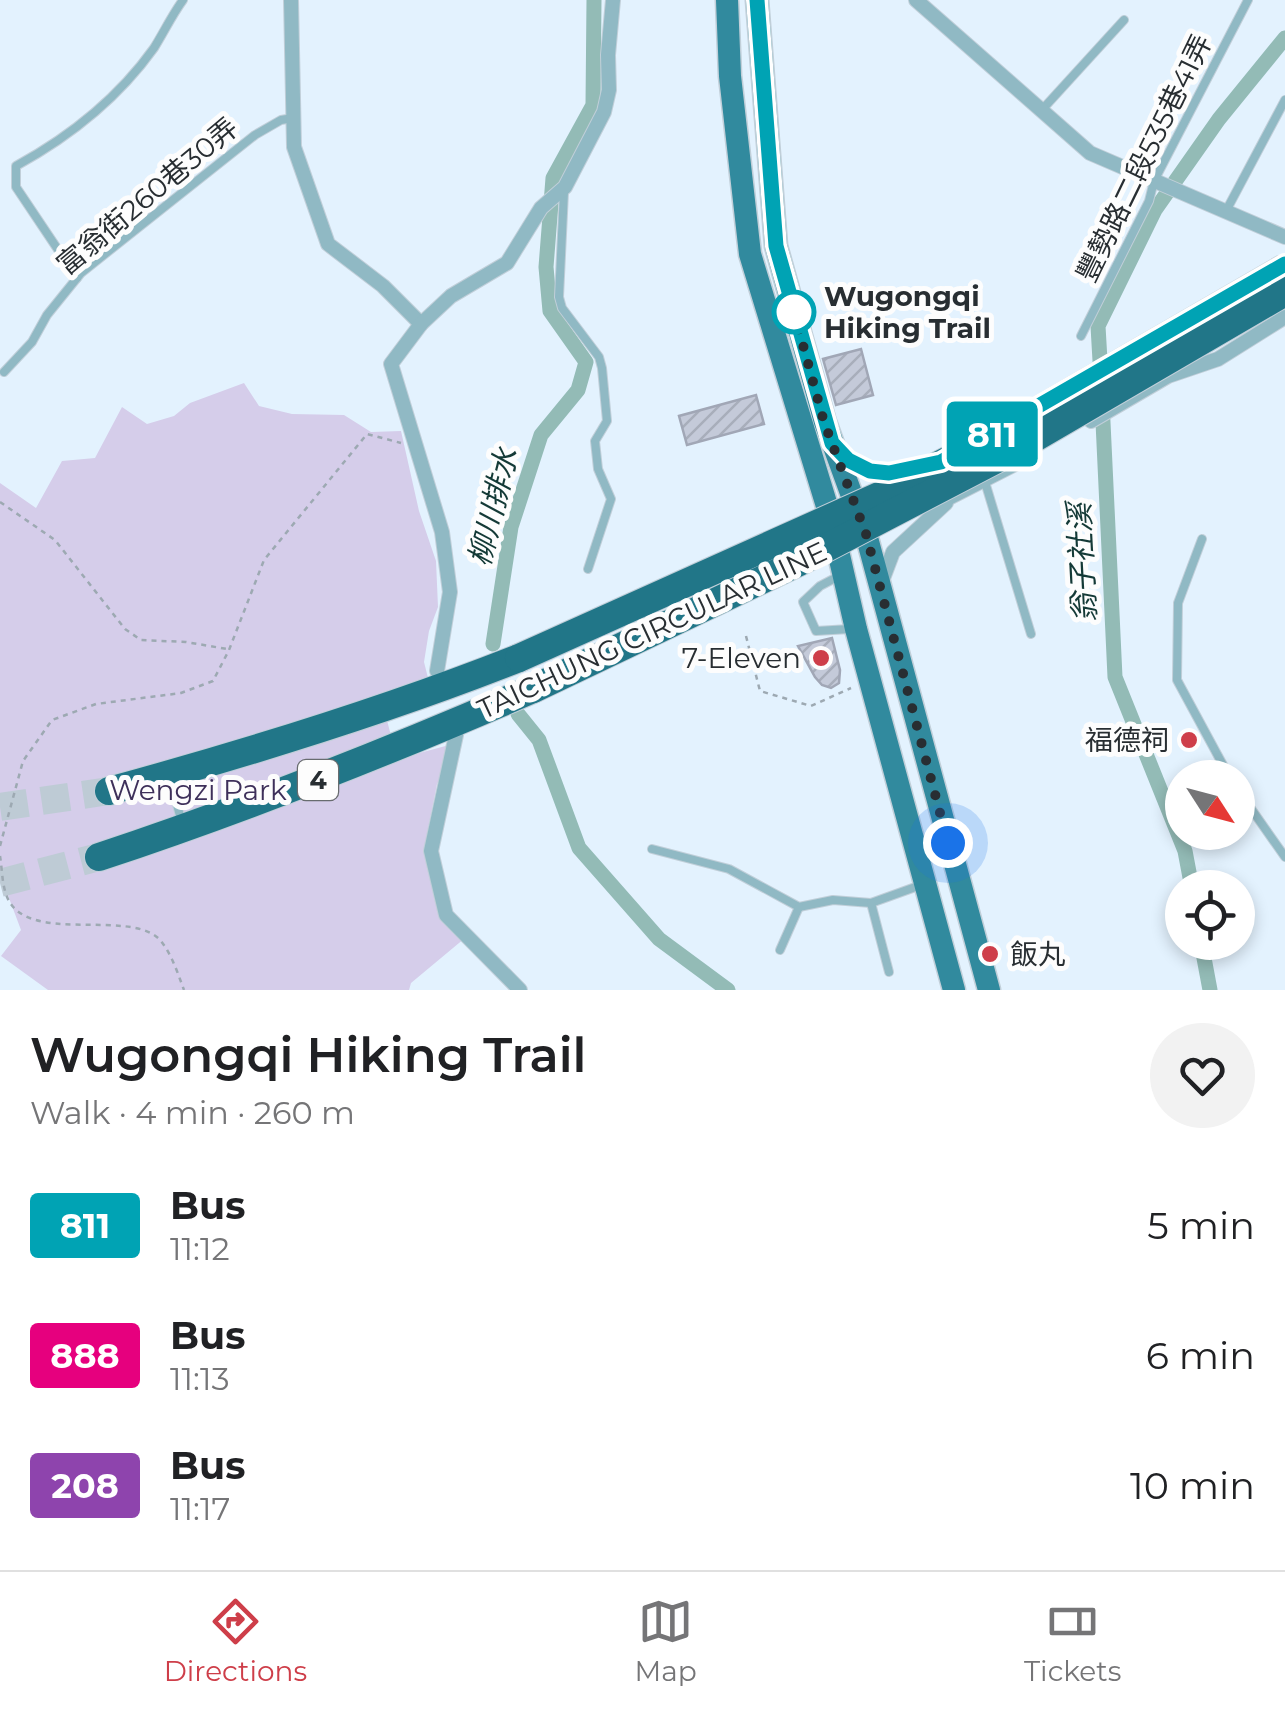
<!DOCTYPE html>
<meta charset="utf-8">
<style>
body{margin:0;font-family:Montserrat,"Noto Sans TC",sans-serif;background:#f2f2f2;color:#202124;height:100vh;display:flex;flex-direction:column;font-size:38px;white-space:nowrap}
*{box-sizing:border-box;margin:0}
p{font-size:32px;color:#757577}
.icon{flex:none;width:55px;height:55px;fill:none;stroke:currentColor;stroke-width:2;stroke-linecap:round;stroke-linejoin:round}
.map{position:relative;height:990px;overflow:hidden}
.drawer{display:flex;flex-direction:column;background:#fff;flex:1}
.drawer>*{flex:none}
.badge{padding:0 20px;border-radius:8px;font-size:35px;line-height:65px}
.needle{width:65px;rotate:126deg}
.fabs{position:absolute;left:1165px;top:760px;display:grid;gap:20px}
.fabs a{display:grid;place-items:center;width:90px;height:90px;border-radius:50%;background:#fff;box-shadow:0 5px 15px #0003;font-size:50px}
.you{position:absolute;width:50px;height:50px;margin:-25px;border:8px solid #fff;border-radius:50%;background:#1a73e8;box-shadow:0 0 0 15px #1a73e833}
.map>.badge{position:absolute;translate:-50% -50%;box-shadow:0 0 0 5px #fff}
.round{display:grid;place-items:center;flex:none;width:105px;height:105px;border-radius:52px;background:#f2f2f2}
.head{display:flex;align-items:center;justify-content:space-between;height:170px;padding:0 30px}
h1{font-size:48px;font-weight:600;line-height:75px}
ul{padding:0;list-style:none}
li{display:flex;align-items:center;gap:30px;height:130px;padding:0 30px}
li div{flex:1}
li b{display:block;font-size:38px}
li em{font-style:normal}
li .badge{min-width:110px;font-weight:700;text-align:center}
.tab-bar{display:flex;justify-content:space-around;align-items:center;height:140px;border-top:2px solid #e0e0e0;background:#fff;font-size:28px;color:#757577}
.tab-bar a{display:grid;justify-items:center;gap:5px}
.tab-bar .on{color:#ce3e49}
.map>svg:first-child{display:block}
.green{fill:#d5cdea}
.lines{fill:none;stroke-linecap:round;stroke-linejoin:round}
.canal{stroke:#93bbb6;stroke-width:15}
.building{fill:url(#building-hatch);stroke:#a1a7b6;stroke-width:2.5}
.motorway-tunnel{stroke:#becbd5;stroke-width:28;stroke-dasharray:28 14;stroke-linecap:butt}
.service-casing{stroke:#c1cfd9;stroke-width:10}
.minor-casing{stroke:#c1cfd9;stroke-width:16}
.primary-casing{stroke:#c1cfd9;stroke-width:25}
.motorway-casing{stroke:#c1cfd9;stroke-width:30}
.path{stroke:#9da9b2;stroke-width:2.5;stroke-dasharray:5 5;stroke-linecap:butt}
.service{stroke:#90b9c4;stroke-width:8}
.minor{stroke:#90b9c4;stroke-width:14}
.primary{stroke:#318a9e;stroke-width:22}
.motorway{stroke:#217688;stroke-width:28}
.motorway-bridge-casing{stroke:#c1cfd9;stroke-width:30;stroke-linecap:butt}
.motorway-bridge{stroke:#217688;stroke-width:28}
.line-casing{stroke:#fff;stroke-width:22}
.line{stroke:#00a3b4;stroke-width:15}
.walk{stroke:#282e32;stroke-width:10;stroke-dasharray:0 18}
.stop-dot{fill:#fff;stroke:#00a3b4;stroke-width:5}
.poi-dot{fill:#ce3e49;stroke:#fdfdfd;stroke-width:4}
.labels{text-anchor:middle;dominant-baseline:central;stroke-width:10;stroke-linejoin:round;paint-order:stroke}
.shield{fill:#fdfdfd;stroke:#686c6f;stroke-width:2.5}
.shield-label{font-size:25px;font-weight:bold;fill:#282e32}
.street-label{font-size:28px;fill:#282e32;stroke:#fdfdfd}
.stop-label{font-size:28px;font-weight:bold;fill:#282e32;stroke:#fdfdfd;text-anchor:start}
.poi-label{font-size:28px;fill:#282e32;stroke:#fdfdfd;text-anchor:end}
.park-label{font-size:28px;fill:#3e305a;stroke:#fdfdfd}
.water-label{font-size:30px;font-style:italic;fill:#143a37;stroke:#fdfdfd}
</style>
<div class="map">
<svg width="1285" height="990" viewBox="0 0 1285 990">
<defs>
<pattern id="building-hatch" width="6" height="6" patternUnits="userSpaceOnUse" patternTransform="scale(2.5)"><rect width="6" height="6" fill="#c4cad9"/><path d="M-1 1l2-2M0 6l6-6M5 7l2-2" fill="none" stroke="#a8aebb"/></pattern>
</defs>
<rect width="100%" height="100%" fill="#e3f2fe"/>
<path class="green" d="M244 383 259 406 292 414 344 415 371 432 401 431 419 511 436 561 438 607 429 631 424 662 430 686 382 701 397 759 453 744 450 759 437 784 425 844 435 901 444 922 465 938 411 983 409 990H48L1 956 21 930 0 874V483L36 508 62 461 95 458 122 407 147 424 174 416 190 403Z"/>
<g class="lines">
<g class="canal">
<path d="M1101 378 1098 326 1155 210 1219 119 1285 38"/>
<path d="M1102 401 1115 677 1185 851 1192 888"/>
<path d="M493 644 511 527 541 435 578 390 586 362 550 311 546 267 553 178 593 105 594 0"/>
<path d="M518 714 539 740 579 848 659 939 728 990"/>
<path d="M1201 942 1210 990"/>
</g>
</g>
<g class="building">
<path d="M861 349 873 395 836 405 823 359Z"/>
<path d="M756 395 764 424 687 445 679 416Z"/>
<path d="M832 638 840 670 839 683 831 688 822 685 815 677 798 646Z"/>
</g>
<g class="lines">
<g class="motorway-tunnel">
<path d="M0 807 109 791"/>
<path d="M0 883 99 857"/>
</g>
<g class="service-casing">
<g id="service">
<path d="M1040 112 1124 20"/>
<path d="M564 192 559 297 562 308 599 357 602 368 607 421 595 441 598 469 611 499 588 569"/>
<path d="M1226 211 1285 100"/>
<path d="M77 278 16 187V166C69 137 119 97 154 48 164 32 172 15 183 0"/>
<path d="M1081 336 1149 201 1154 181 1248 0"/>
<path d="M4 372 32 342 47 315 81 273 255 135 281 120 293 118"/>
<path d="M985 482 1031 634"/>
<path d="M1202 539 1178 603 1177 680 1230 778"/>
<path d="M839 576 820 586 803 602 816 631 850 629"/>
<path d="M170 779 182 823"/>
<path d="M1238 790 1285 857"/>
<path d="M652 849 729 869 799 907 833 900 871 903 921 885"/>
<path d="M871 903 889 972"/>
<path d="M780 950 799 907"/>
</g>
</g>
<g class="minor-casing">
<g id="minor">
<path d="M291 0 294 147 328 244 383 286 421 324"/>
<path d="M916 0 1090 153 1285 237"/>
<path d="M1091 421 1168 376 1218 359 1285 317"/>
<path d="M839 452C863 474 886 474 916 467"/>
<path d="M937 504 1021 461"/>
<path d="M882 581 893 552 946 503"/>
<path d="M437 671 450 592 442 532 391 364 421 324 451 296 507 263 541 208 565 187 604 112 609 90 608 55 613 0"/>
<path d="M456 735 431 851 446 915 520 990"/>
</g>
</g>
<g class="primary-casing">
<g id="primary">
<path d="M727 0 730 76 750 254 830 516 856 629 954 990"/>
<path d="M757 0 776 246 825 422 866 534 989 990"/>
</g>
</g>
<g class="motorway-casing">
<g id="motorway">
<path d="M109 791C248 753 385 711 519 658"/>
<path d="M99 857C247 808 390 751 533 689"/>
</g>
</g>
<g class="path">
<path d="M0 502 55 540 125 629 141 640 186 642 227 649"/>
<path d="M746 636 760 691 811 706 851 688"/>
<path d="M0 846 23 761 52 720 96 704 181 693 213 681 229 650 264 560 367 434 401 443"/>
<path d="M0 856C2 868 2 883 6 894 23 948 131 906 161 941 172 955 178 974 184 990"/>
</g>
<use href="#service" class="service"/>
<use href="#minor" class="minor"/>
<use href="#primary" class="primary"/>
<use href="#motorway" class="motorway"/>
<g class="motorway-bridge-casing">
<g id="motorway-bridge">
<path d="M519 658 888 492 1000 433 1285 268"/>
<path d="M533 689 799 562 1014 450 1285 292"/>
</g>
</g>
<use href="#motorway-bridge" class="motorway-bridge"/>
</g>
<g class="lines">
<g class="line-casing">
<path id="line" d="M757 0 776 246 832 443 848 460 870 471 889 473 941 462 1285 264"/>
</g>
<use href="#line" class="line"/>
<path class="walk" d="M794 312 824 422 866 534 948 843"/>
</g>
<circle class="stop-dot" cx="794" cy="312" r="20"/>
<g class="poi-dot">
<circle cx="821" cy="658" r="10"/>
<circle cx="1189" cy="740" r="10"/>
<circle cx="990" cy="954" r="10"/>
</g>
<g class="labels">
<rect class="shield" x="298" y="760" width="40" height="40" rx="8"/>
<g class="shield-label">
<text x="318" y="780">4</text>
</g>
<g class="street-label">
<text transform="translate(1144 158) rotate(-64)">豐勢路二段535巷41弄</text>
<text transform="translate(147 196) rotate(-40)">富翁街260巷30弄</text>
<text transform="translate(652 630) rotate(-25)">TAICHUNG CIRCULAR LINE</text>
</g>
<g class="stop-label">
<text x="824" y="296">Wugongqi<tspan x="824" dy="32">Hiking Trail</tspan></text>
</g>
<g class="poi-label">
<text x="801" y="658">7-Eleven</text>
<text x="1169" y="740">福德祠</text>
<text x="1010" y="954" text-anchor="start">飯丸</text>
</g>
<g class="park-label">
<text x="198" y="790">Wengzi Park</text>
</g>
<g class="water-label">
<text transform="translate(493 507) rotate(-76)">柳川排水</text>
<text transform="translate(1082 563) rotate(-93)">翁子社溪</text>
</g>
</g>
</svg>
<div class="fabs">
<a><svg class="needle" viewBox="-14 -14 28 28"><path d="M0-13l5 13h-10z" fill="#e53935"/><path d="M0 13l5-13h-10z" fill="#757577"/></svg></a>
<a><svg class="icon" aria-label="locate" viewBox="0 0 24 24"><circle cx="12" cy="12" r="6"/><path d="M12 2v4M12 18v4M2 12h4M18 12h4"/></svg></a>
</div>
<div class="you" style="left:948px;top:843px"></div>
<b class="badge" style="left:992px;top:434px;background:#00a3b4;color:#fff">811</b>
</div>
<section class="drawer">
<div class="head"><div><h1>Wugongqi Hiking Trail</h1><p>Walk · 4 min · 260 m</p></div><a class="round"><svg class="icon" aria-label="heart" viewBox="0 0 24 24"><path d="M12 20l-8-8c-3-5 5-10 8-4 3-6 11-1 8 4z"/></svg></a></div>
<ul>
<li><span class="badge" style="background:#00a3b4;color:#fff">811</span><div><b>Bus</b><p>11:12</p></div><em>5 min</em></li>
<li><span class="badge" style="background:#e6007e;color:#fff">888</span><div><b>Bus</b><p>11:13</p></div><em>6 min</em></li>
<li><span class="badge" style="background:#8e44ad;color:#fff">208</span><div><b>Bus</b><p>11:17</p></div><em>10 min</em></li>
</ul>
</section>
<nav class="tab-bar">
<a class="on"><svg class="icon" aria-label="directions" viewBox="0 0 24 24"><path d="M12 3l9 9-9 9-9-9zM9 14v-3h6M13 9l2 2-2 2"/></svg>Directions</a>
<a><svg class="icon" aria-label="map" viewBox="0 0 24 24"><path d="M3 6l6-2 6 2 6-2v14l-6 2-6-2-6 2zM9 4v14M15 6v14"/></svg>Map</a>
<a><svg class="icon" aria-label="tickets" viewBox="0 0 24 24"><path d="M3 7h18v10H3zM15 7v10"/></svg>Tickets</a>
</nav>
